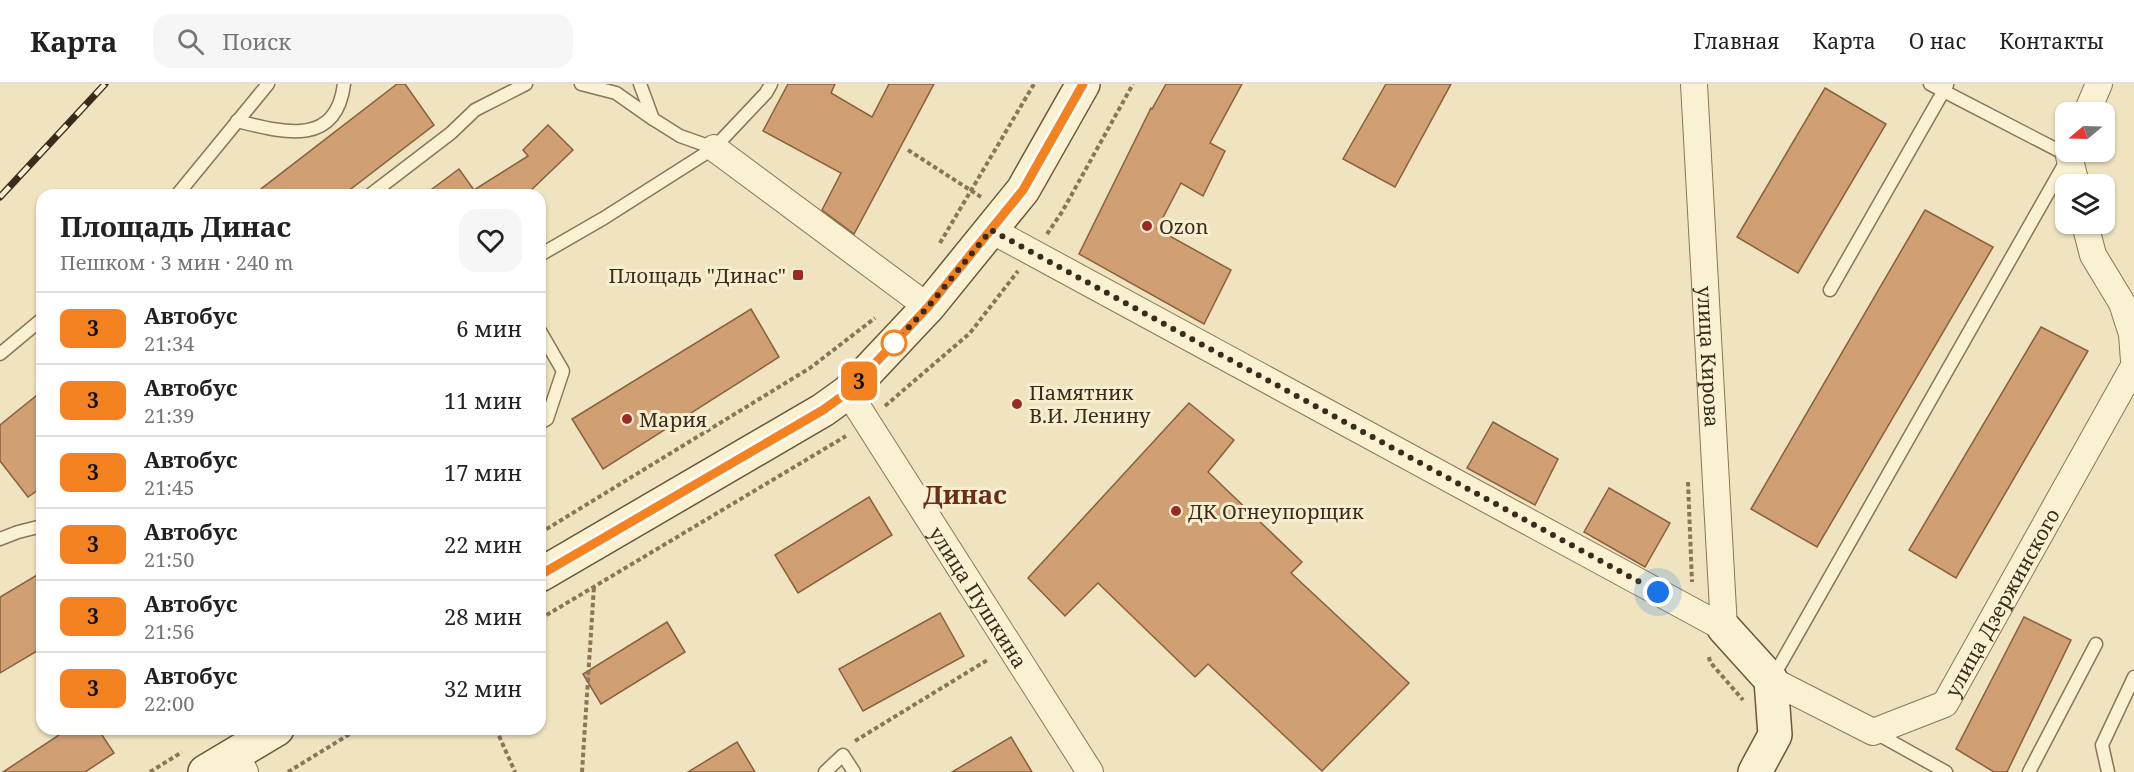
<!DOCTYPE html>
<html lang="ru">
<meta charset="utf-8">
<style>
body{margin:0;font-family:"Noto Serif",serif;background:#f6f6f6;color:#222;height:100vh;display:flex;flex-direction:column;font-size:22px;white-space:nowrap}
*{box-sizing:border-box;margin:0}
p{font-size:20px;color:#767676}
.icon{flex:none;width:33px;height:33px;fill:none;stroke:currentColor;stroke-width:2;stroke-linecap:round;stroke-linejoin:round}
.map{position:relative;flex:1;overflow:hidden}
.panel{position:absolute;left:36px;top:105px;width:510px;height:546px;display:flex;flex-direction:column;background:#fff;border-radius:18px;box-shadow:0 2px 4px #0004}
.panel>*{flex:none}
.badge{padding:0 12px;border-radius:9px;font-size:21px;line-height:39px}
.needle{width:39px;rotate:251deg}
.buttons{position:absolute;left:2055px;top:18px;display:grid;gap:12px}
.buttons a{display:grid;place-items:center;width:60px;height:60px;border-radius:12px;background:#fff;box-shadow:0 2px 4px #0004;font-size:30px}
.you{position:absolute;width:30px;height:30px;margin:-15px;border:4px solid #fff;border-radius:50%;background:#1a73e8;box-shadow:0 0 0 9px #1a73e833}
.map>.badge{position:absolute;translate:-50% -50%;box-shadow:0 0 0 3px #fff}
.round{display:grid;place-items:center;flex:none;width:63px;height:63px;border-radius:18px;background:#f6f6f6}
.head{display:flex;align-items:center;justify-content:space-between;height:102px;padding:0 24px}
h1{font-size:28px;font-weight:700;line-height:45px}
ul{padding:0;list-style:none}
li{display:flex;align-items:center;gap:18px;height:72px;padding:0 24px;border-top:2px solid #e0e0e0}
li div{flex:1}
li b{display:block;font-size:22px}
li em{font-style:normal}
li .badge{min-width:66px;font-weight:700;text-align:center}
header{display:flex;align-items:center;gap:36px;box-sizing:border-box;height:84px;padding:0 30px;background:#fff;border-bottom:2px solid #e0e0e0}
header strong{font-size:28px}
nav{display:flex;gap:33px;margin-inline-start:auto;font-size:21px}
.search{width:420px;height:54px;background:#f6f6f6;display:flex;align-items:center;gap:15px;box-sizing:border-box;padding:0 21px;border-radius:18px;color:#767676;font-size:22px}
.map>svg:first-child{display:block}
.building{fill:#d0a074;stroke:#8a5f3c;stroke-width:1.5}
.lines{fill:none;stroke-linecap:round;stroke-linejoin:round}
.lane-casing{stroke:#8a7557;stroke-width:15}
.street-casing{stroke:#8a7557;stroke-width:28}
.secondary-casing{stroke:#6b563a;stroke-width:36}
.path{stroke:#8a7557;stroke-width:4;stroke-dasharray:4.5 3;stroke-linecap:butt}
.lane{stroke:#faf1d3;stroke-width:12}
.street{stroke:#faf1d3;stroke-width:26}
.secondary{stroke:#faf1d3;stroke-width:33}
.rail-casing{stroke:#392c1c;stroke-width:7}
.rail{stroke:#f7eed0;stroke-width:4.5;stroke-dasharray:14;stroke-linecap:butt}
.line-casing{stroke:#fff;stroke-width:14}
.line{stroke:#f58220;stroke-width:9}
.walk{stroke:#392c1c;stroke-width:6;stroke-dasharray:0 10.8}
.poi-dot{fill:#9c2a24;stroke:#f7eed0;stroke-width:2}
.stop-dot{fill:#fff;stroke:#f58220;stroke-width:3}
.labels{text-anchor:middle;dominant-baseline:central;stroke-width:6;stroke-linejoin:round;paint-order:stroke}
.poi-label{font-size:20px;fill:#392c1c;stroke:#f7eed0;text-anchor:start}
.street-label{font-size:20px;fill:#392c1c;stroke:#f7eed0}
.district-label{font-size:26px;font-weight:bold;fill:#672e19;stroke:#f7eed0}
</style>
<header>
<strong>Карта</strong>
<div class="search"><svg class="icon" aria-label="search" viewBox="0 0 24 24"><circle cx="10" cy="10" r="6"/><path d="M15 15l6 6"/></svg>Поиск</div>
<nav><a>Главная</a><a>Карта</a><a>О нас</a><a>Контакты</a></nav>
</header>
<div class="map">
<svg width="2134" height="688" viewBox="0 0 2134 688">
<rect width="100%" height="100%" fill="#f0e4c0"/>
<g class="building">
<path d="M397 0H405L434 41 343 111H253Z"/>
<path d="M788 0H835L831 9 872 33 889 0H934L854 150 822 126 841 89 763 47Z"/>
<path d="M1166 0H1242L1210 59 1225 67 1203 112 1181 99 1157 145 1231 186 1204 240 1079 170 1151 24 1152 25Z"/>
<path d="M1386 0H1451L1395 103 1343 75Z"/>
<path d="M1825 4 1886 40 1798 189 1737 153Z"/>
<path d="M548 41 573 66 526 111H424L459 85 474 106 528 72 523 66Z"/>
<path d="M1925 126 1993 163 1817 463 1751 425Z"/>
<path d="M751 225 779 273 603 385 572 335Z"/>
<path d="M2041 243 2088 267 1956 494 1909 466Z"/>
<path d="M42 307V403L28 413 0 377V341Z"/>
<path d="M1189 319 1234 356 1208 388 1302 478 1291 489 1409 599 1322 687 1208 580 1195 593 1098 499 1065 532 1028 494Z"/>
<path d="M1493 338 1558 375 1535 421 1467 384Z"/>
<path d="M1609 404 1670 439 1645 483 1584 448Z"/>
<path d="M869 413 892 451 798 509 775 471Z"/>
<path d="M42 488V564L0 589V513Z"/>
<path d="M940 529 964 572 863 627 839 585Z"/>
<path d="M2024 533 2071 556 2007 688H1994L1956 665Z"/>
<path d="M667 538 685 568 601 620 583 590Z"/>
<path d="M68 645H98L114 669 85 688H3Z"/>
<path d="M1011 653 1032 688H952Z"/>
<path d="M737 658 755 688H688Z"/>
</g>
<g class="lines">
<g class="lane-casing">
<g id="lane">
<path d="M581 0 616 9 653 35"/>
<path d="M640 0 653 35 680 52 714 64"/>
<path d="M237 37C282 48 336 64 344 0"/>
<path d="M177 111 268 0"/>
<path d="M370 111 451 49 475 26 526 0"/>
<path d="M540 171 604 134 714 64 766 9 771 0"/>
<path d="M1830 206 1947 1"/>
<path d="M540 247 563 287 547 335 540 339"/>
<path d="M0 270 42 235"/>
<path d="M0 455 18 448 42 442"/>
<path d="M1772 595 2069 72 1930 0"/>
<path d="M1874 648 1946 688"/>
<path d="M825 688 843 671 854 688"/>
<path d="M2029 688 2096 560"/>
<path d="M2108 688 2102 661 2134 593"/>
</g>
</g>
<g class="street-casing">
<g id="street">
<path id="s1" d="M1694 0 1724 544"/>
<path d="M2087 28 2099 0"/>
<path d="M714 64 928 223"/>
<path d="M2071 68 2069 72 2076 100"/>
<path d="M2085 140 2093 171 2122 219 2132 250 2134 277"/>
<path d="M991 146 1724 544"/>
<path id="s2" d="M848 308 1090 688"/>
<path id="s3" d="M1771 596 1873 648 1945 620 2134 282"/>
<path d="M235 669 245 688"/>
</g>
</g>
<g class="secondary-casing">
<g id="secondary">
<path d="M540 491 823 326 848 308 928 223 1023 106 1083 0"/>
<path d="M1724 544 1771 596 1775 651 1755 688"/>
<path d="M205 688 277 645"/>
</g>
</g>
<g class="path">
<path d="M908 66 981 113"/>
<path d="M1047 150 1062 128 1133 0"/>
<path d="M940 159 1034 0"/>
<path d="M885 322 970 249 1018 187"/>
<path d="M1688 398 1692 498"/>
<path d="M540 449 810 284 875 234"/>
<path d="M540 535 846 352"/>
<path d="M1709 573 1710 578 1743 616"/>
<path d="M496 645 515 688"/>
<path d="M855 657 989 575"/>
<path d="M150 688 182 668"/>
<path d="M288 688 358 645"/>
<path d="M582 688 594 502"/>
</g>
<use href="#lane" class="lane"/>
<use href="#street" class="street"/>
<use href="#secondary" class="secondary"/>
<g class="rail-casing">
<path id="rail" d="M0 113 105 0"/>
</g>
<use href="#rail" class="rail"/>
</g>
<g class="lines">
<g class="line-casing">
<path id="line" d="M540 491 823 326 848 308 928 223 1023 106 1083 0"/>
</g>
<use href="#line" class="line"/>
<path class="walk" d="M894 259 928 223 991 146 1658 508"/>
</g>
<g class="poi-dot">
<circle cx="1147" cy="142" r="6"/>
<rect x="792" y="185" width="12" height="12" rx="3"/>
<circle cx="1017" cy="320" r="6"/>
<circle cx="627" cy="335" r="6"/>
<circle cx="1176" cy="427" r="6"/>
</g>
<circle class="stop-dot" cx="894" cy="259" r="12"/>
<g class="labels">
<g class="poi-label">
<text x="1159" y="142">Ozon</text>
<text x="786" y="191" text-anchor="end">Площадь "Динас"</text>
<text x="1029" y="308">Памятник<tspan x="1029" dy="23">В.И. Ленину</tspan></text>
<text x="639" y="335">Мария</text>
<text x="1188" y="427">ДК Огнеупорщик</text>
</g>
<g class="street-label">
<text stroke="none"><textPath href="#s1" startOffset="273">улица Кирова</textPath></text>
<text stroke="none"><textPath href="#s2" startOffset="243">улица Пушкина</textPath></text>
<text stroke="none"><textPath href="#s3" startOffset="308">улица Дзержинского</textPath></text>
</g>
<g class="district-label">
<text x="965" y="410">Динас</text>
</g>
</g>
</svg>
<div class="buttons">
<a><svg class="needle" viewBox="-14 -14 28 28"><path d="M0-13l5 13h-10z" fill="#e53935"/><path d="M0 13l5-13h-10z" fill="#767676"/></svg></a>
<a><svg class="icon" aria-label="layers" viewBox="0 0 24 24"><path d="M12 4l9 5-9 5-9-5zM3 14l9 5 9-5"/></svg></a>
</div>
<div class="you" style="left:1658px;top:508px"></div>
<b class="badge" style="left:859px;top:297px;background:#f58220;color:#111">3</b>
<section class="panel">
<div class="head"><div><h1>Площадь Динас</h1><p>Пешком · 3 мин · 240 m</p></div><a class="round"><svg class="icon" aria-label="heart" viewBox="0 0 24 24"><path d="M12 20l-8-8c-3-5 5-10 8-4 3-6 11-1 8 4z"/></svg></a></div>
<ul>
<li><span class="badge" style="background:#f58220;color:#111">3</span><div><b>Автобус</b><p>21:34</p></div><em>6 мин</em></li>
<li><span class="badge" style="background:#f58220;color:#111">3</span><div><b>Автобус</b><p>21:39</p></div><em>11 мин</em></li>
<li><span class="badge" style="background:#f58220;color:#111">3</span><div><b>Автобус</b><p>21:45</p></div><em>17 мин</em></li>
<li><span class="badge" style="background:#f58220;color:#111">3</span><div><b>Автобус</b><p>21:50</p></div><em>22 мин</em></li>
<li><span class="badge" style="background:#f58220;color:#111">3</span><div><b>Автобус</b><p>21:56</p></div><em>28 мин</em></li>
<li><span class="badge" style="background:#f58220;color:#111">3</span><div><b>Автобус</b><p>22:00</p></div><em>32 мин</em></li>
</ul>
</section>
</div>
